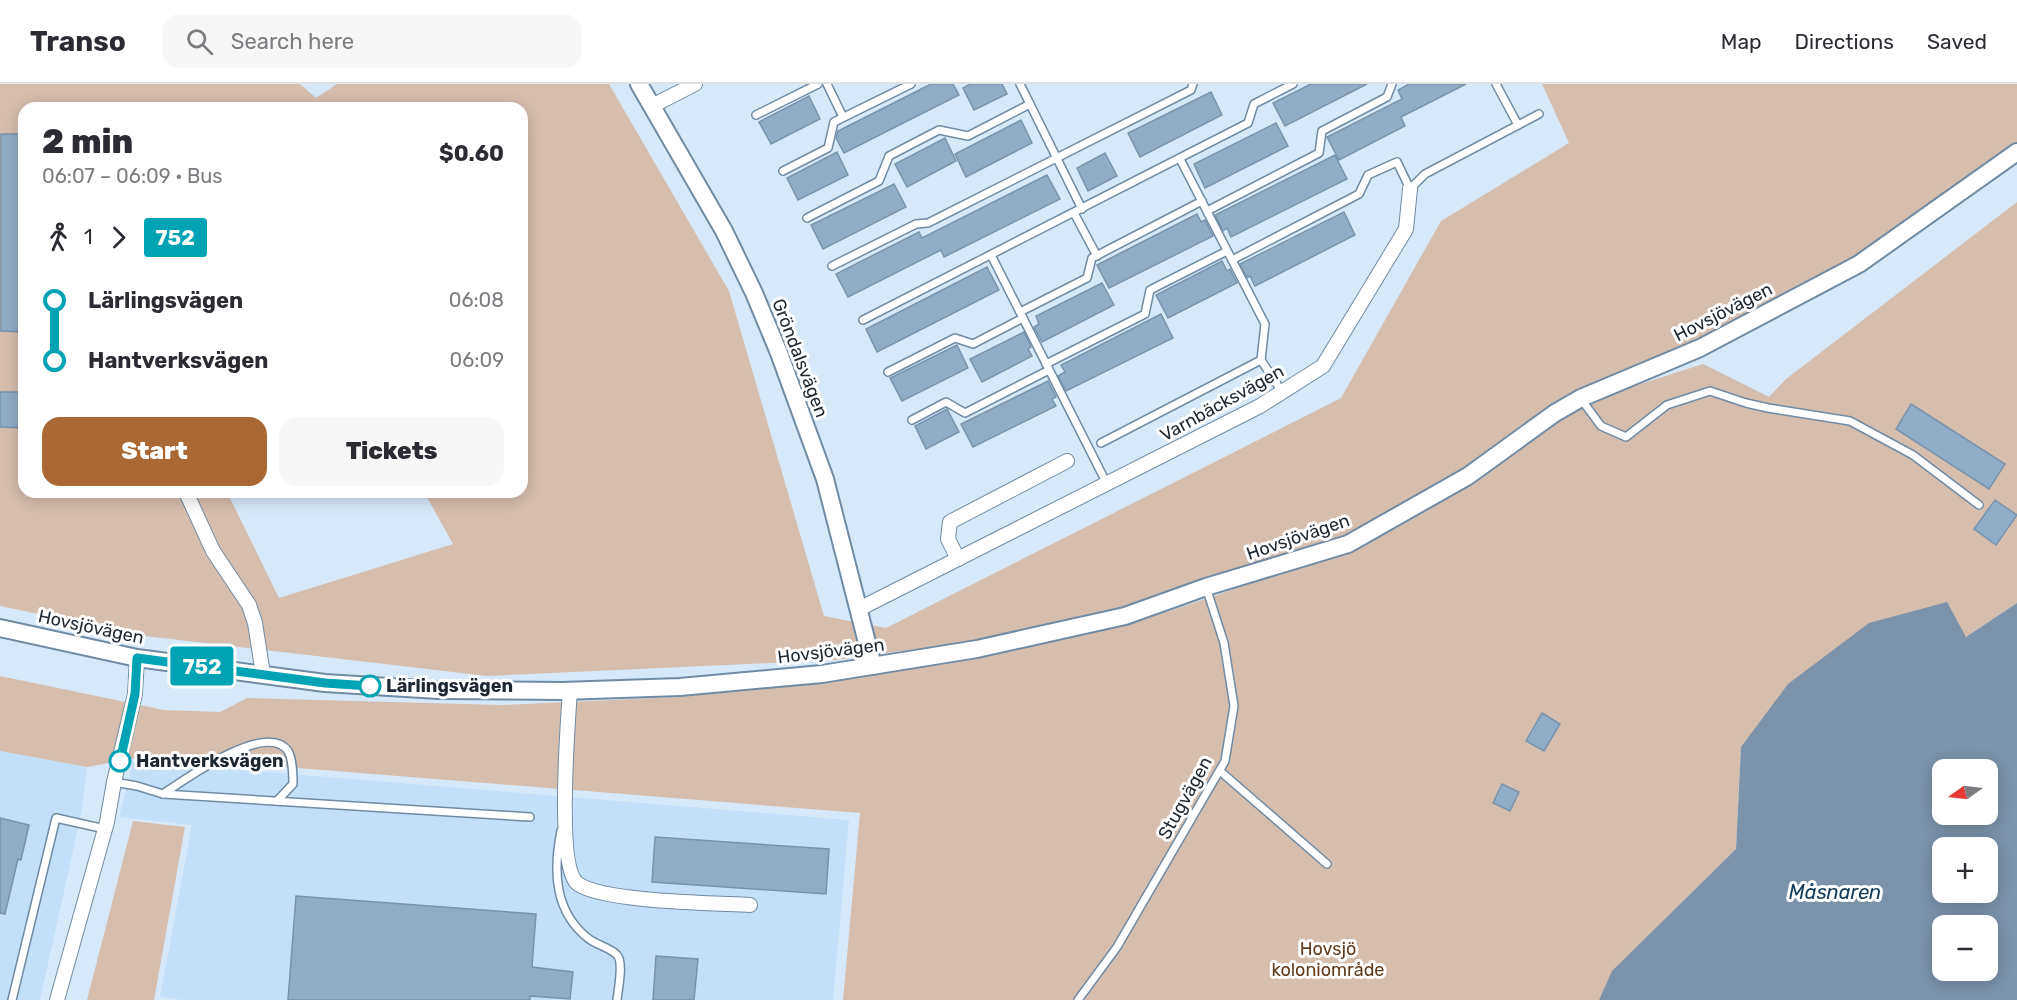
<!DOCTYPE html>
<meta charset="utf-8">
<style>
body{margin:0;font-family:Rubik,sans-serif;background:#f7f7f7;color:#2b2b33;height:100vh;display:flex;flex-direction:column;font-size:22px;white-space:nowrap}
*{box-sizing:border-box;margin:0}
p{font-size:20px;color:#7c7c81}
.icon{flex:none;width:33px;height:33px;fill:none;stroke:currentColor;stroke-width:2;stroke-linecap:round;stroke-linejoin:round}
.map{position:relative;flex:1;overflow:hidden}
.drawer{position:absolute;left:18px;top:18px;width:510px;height:396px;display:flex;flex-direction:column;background:#fff;border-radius:18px;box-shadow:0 3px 15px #0003}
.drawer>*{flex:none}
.badge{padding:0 12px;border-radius:4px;font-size:21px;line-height:39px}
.needle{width:39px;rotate:256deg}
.fabs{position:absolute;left:1932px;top:675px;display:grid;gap:12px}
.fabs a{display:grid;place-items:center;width:66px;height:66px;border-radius:12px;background:#fff;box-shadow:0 3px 15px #0003;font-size:30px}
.map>.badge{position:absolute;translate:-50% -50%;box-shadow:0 0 0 3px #fff}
.legs{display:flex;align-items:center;gap:9px;height:66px;padding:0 24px;font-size:20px}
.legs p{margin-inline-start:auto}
.overview{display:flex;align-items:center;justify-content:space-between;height:102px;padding:0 24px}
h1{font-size:33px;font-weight:800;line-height:45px}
.button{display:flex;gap:12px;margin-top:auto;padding:12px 24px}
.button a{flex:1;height:69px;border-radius:18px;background:#aa6834;color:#fff;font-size:24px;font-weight:800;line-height:69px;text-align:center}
.button a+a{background:#f7f7f7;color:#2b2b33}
ul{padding:0 24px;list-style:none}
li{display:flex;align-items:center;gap:21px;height:60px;font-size:22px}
li i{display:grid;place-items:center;width:9px;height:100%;margin:0 8px;background:currentColor}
li i::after{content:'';width:15px;height:15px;margin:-8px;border:4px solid;border-radius:50%;background:#fff}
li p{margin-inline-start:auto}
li:first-child i{background:linear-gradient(#0000 50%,currentColor 0)}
li:last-child i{background:linear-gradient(currentColor 50%,#0000 0)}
header{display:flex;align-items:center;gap:36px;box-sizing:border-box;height:84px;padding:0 30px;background:#fff;border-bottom:2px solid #e1e1e2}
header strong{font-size:28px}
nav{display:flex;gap:33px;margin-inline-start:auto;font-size:21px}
.search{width:420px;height:54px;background:#f7f7f7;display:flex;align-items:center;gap:15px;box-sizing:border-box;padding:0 21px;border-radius:18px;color:#7c7c81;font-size:22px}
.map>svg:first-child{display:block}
.built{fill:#c4dff9}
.green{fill:#d6beae;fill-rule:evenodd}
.water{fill:#7c93aa;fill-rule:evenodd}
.building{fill:#91acc6;stroke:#7993ac;stroke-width:1.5}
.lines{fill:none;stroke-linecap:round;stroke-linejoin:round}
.service-casing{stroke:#708ba4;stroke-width:10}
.minor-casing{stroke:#708ba4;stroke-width:16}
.tertiary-casing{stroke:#708ba4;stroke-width:20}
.service{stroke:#fff;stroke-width:7}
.minor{stroke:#fff;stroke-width:14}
.tertiary{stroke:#fff;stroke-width:16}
.line-1-casing{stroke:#fff;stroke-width:14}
.line-1{stroke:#00a3b4;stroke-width:9}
.stop-1-dot{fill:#fff;stroke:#00a3b4;stroke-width:3}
.labels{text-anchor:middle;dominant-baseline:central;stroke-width:6;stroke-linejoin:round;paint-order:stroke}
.street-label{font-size:18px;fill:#1d2731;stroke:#fff}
.stop-label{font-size:18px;font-weight:bold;fill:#1d2731;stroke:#fff;text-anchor:start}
.park-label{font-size:18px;fill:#633b1c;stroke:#fff}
.water-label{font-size:20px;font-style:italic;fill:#113959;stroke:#fff}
</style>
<header>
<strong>Transo</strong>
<div class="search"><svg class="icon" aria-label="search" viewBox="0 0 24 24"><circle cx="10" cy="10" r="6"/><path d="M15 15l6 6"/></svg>Search here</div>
<nav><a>Map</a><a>Directions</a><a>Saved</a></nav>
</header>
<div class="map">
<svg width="2017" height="916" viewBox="0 0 2017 916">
<rect width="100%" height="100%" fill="#d7e9f9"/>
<g class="built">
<path d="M0 667 87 683 82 726 40 916H0Z"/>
<path d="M133 677 849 736 833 916H183L160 913 192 741 119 733Z"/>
</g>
<g class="green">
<path d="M0 0H300L316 14 337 0H609L729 207 824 532 886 544 1341 314 1441 137 1569 59 1542 0H2017V67L1857 175 1465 386 1338 459 1122 523 973 557 837 576 487 592 145 552 0 522ZM24 24H522V408H424L453 460 279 514 227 408H24Z"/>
<path d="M2017 118V519L1966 553 1741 663 1736 765 1613 887 1599 916H843L860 729 147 672 87 683 0 667V592L164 626 220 628 247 614 502 621 677 613 839 596 994 571 1170 527 1336 470 1584 318 1703 280 1769 313 1786 295Z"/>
<path d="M133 737 185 743 154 916H87Z"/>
</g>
<path class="water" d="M1947 518 1966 553 2017 519V916H1599L1612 887 1736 765 1741 663 1788 600 1869 539ZM1942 686H1988V730H1942ZM1942 764H1988V808H1942ZM1942 842H1988V886H1942Z"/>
<g class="building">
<path d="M931 0H953L959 11 844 69 836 54 838 47Z"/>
<path d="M970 0H1002L1007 10 974 26 963 4Z"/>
<path d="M1311 0H1367L1285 42 1273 19Z"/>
<path d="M1409 0H1466L1401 33 1405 42 1339 76 1327 53 1402 15 1398 6Z"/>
<path d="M1211 8 1222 31 1140 73 1128 49Z"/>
<path d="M809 12 820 35 771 60 759 38Z"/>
<path d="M1021 36 1032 59 966 93 955 70Z"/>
<path d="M1276 39 1288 62 1205 104 1194 80Z"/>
<path d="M1 50H24V248L1 247Z"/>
<path d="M945 54 956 77 907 103 895 80Z"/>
<path d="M837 68 848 91 798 116 787 94Z"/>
<path d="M1105 69 1117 92 1088 107 1077 84Z"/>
<path d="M1335 71 1347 95 1231 153 1227 144 1223 147 1215 131Z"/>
<path d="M1047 91 1060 115 944 173 941 166 848 213 836 190 919 148 922 154Z"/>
<path d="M894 100 906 123 823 165 811 141Z"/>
<path d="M1344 128 1355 151 1255 202 1250 192 1247 194 1240 180Z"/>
<path d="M1197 130 1201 138 1205 136 1213 152 1109 204 1097 181Z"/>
<path d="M1222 177 1227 187 1230 185 1237 199 1168 234 1156 211Z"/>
<path d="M987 183 999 206 877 268 866 245Z"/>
<path d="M1102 199 1114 221 1042 258 1034 243 1039 240 1036 232Z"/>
<path d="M1161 230 1173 254 1066 307 1058 292 1065 288 1061 281Z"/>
<path d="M1024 248 1031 263 1028 265 1032 272 982 298 970 275Z"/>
<path d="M957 261 968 284 902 317 890 294Z"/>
<path d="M1048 297 1056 313 1052 315 1056 322 973 363 961 340Z"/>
<path d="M0 308H24V344L0 343Z"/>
<path d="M1911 320 2005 380 1989 405 1896 345Z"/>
<path d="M947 325 959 348 926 365 915 342Z"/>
<path d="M1995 416 2017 431 1996 461 1974 445Z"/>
<path d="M1542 629 1560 640 1544 667 1526 657Z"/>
<path d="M1502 700 1519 708 1510 727 1493 719Z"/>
<path d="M0 734 29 741 21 776 18 775 5 830 0 829Z"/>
<path d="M655 753 829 765 826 810 652 798Z"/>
<path d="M296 812 536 830 532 883 573 888 570 915 530 912V916H288Z"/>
<path d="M656 872 698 875 694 916H653Z"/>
</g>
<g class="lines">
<g class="service-casing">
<g id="service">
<path d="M827 0 843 33"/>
<path d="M1020 0 1082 125"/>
<path d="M1496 0 1518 41"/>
<path d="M756 31 818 0"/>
<path d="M1180 75 1265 240 1261 276 1282 308"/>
<path d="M783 87 828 64 834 38 911 0"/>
<path d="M1207 127 1319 69 1322 47 1387 13 1392 0"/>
<path d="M1074 129 1097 172"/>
<path d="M807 134 879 97 889 72 939 46 968 52 1030 20"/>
<path d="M991 171 1107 400"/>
<path d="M1232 176 1359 110 1368 91 1397 78 1410 105 1425 90 1539 30"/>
<path d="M832 182 916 140 928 139 1191 6 1193 0"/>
<path d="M1020 228 1087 194 1092 174 1202 117"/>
<path d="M863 236 1248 39 1254 20 1293 0"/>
<path d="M1046 280 1145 230 1150 206 1227 167"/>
<path d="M888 288 955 254 973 260 1023 234"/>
<path d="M1581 315 1601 342 1626 353 1667 321 1710 307 1746 319 1768 324 1850 337 1913 371 1979 421"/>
<path d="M912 336 946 318 965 329 1049 286"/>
<path d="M1101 359 1261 276"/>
<path d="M1220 687 1327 780"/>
<path d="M114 698 137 702 163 710 530 733"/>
<path d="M163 710C184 696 267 636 288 667 293 676 293 690 293 700L277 717"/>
<path d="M561 747C553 787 554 828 589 855 597 861 611 864 617 871 624 878 618 906 617 916"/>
<path d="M12 916 56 734 105 745"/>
<path d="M1078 916 1117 863 1225 677 1234 622 1224 559 1206 503"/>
</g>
</g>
<g class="minor-casing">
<g id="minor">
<path d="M652 22 695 0"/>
<path d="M186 408 213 467 249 521 255 539 263 590"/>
<path d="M958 475 948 455 950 438 1067 377"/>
<path d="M859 525 1260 322 1323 282 1406 145 1410 105"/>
<path d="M570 606C568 637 556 784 578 800 604 818 714 819 750 821"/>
<path d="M57 916 107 738 114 698 135 610 137 574"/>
</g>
</g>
<g class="tertiary-casing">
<g id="tertiary">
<path d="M639 0 724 147 754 209 779 269 825 395 873 582"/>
<path d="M0 544 137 574 325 599 438 606 562 607 680 603 822 590 977 565 1125 532 1206 503 1348 460 1468 392 1555 329 1581 314 1700 264 1859 180 2017 68"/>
</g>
</g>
<use href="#service" class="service"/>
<use href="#minor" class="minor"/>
<use href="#tertiary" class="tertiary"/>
</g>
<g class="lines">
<g class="line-1-casing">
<path id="line-1" d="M120 677 135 610 137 574 325 599 370 602"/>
</g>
<use href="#line-1" class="line-1"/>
</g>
<g class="stop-1-dot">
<circle cx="370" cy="602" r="10"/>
<circle cx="120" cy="677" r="10"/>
</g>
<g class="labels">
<g class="street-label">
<text transform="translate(1723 228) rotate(-27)">Hovsjövägen</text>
<text transform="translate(800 274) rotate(69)">Gröndalsvägen</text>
<text transform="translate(1222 319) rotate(-29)">Varnbäcksvägen</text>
<text transform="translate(1298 453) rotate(-19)">Hovsjövägen</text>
<text transform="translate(91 543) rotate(12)">Hovsjövägen</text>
<text transform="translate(831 567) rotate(-7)">Hovsjövägen</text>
<text transform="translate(1185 714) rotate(-61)">Stugvägen</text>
</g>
<g class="stop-label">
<text x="386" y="602">Lärlingsvägen</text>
<text x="136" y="677">Hantverksvägen</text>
</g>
<g class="park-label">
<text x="1328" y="865">Hovsjö<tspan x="1328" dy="21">koloniområde</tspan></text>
</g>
<g class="water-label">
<text x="1835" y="808">Måsnaren</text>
</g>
</g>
</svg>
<div class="fabs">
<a><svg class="needle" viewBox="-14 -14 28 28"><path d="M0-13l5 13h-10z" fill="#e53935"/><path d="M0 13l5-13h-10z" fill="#7c7c81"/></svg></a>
<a>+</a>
<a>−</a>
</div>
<b class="badge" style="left:202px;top:582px;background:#00a3b4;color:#fff">752</b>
<section class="drawer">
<div class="overview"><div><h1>2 min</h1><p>06:07 – 06:09 · Bus</p></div><b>$0.60</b></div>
<div class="legs"><svg class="icon" aria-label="walk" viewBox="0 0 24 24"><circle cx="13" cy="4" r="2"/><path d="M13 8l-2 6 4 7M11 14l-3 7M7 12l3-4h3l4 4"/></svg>1<svg class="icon" aria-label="forward" viewBox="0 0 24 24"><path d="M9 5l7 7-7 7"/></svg><b class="badge" style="background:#00a3b4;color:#fff">752</b></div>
<ul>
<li><i style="color:#00a3b4"></i><b>Lärlingsvägen</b><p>06:08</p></li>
<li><i style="color:#00a3b4"></i><b>Hantverksvägen</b><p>06:09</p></li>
</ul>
<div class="button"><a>Start</a><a>Tickets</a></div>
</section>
</div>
